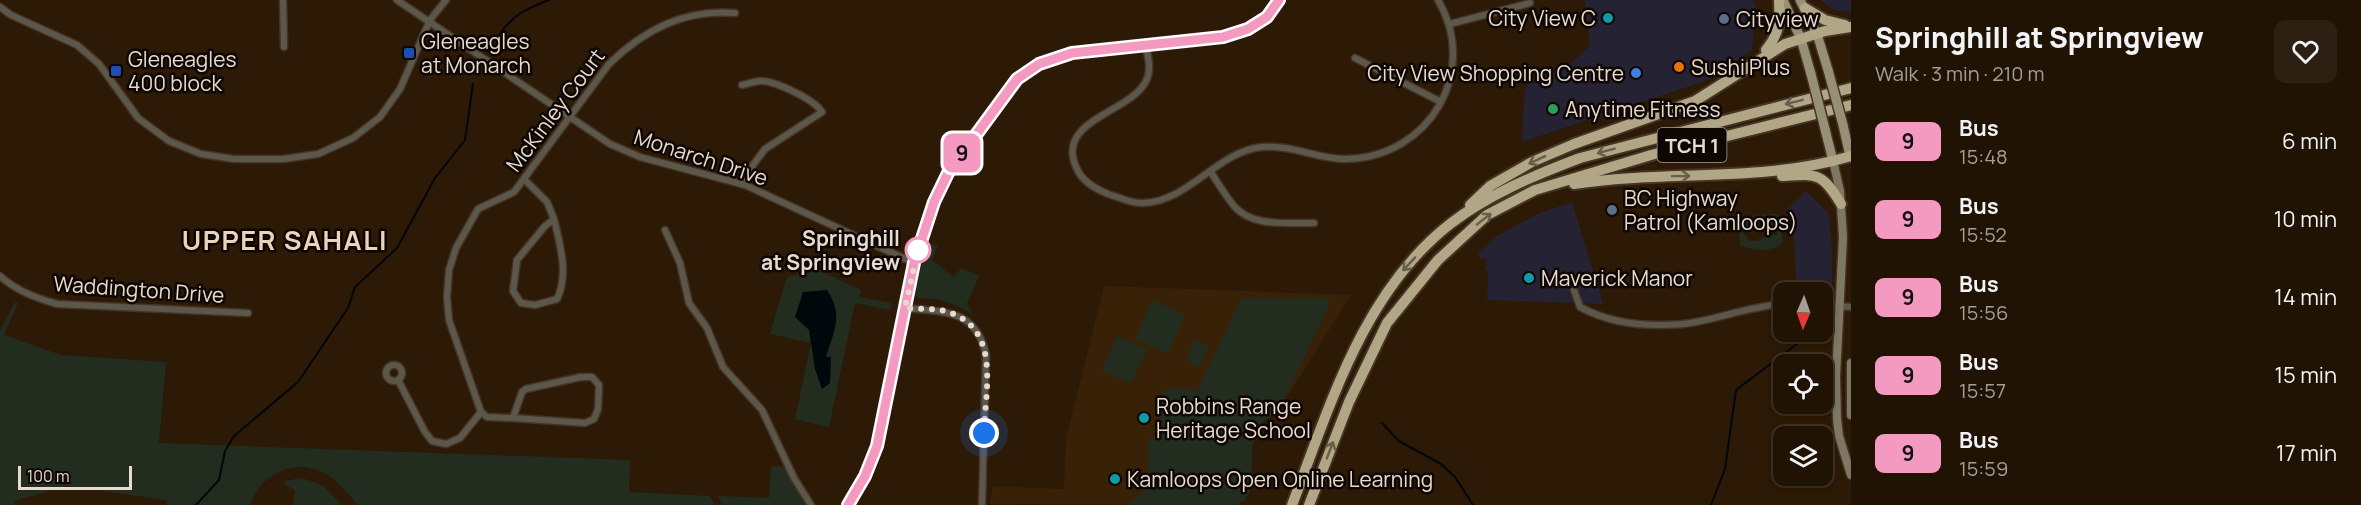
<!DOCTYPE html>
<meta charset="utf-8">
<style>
body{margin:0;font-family:Manrope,sans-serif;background:#2d2013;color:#f1f3f6;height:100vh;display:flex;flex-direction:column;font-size:22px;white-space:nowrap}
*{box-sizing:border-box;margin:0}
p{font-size:20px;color:#a29e9a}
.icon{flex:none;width:33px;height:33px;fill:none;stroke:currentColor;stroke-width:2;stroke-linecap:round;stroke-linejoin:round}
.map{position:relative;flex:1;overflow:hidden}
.panel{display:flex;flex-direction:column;background:#211304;width:510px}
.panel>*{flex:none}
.badge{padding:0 12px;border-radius:9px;font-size:21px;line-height:39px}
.needle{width:39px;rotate:182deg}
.buttons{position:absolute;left:1773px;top:282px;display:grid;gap:12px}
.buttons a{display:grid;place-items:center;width:60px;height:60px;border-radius:12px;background:#211304;box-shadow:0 3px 9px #0003,0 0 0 2px #3e3226;font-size:30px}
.scale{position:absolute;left:18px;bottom:15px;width:114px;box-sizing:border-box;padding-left:6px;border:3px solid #e7dacf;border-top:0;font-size:16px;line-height:21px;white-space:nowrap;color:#e7dacf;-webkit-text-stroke:4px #0e0602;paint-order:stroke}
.you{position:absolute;width:30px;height:30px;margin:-15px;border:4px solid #fff;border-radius:50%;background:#1a73e8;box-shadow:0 0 0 9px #1a73e833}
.map>.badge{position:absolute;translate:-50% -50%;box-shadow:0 0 0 3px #fff}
.round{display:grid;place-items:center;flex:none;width:63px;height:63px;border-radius:12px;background:#2d2013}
.head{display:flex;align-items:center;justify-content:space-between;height:102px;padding:0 24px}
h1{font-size:28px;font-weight:800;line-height:45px}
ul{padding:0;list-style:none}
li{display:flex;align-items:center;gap:18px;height:78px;padding:0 24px}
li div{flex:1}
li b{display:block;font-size:22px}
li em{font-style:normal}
li .badge{min-width:66px;font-weight:700;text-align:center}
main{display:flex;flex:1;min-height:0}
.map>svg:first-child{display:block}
.commercial{fill:#252333}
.built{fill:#382107}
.green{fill:#222d20;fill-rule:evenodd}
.water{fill:#00080b}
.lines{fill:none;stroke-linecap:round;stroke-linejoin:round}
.stream{stroke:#00080b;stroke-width:2}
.minor-casing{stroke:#463422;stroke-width:9}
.secondary-casing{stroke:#463422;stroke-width:11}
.primary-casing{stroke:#463422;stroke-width:12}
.motorway-casing{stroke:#463422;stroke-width:14}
.minor{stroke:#5b574b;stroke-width:6}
.secondary{stroke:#7e7763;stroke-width:8}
.primary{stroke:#989076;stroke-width:9}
.motorway{stroke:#b1a787;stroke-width:10}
.primary-bridge-casing{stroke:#463422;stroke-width:12;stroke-linecap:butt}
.primary-bridge{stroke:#989076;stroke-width:9}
.oneway{stroke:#685f4b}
.line-casing{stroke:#fff;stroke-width:14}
.line{stroke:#f49ac1;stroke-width:9}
.walk{stroke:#e7dacf;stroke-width:6;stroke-dasharray:0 10.8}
.culture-dot{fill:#0f9aa8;stroke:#0e0602;stroke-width:2}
.service-dot{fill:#5c6f8a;stroke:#0e0602;stroke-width:2}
.transit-dot{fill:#1a4fb4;stroke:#0e0602;stroke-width:2}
.food-dot{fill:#e8710a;stroke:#0e0602;stroke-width:2}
.shop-dot{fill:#3f7fe0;stroke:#0e0602;stroke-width:2}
.leisure-dot{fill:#2e9e5b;stroke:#0e0602;stroke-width:2}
.stop-dot{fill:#fff;stroke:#f49ac1;stroke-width:3}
.labels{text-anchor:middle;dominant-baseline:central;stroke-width:5;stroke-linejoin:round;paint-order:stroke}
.shield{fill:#0e0602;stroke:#a69a92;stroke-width:1.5}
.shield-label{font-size:20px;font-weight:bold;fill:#e7dacf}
.poi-label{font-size:21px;fill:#e7dacf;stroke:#0e0602;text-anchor:start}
.street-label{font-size:21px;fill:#e7dacf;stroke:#0e0602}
.stop-label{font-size:21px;font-weight:bold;fill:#e7dacf;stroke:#0e0602;text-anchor:end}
.district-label{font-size:27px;font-weight:bold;letter-spacing:1.5px;fill:#ecd3bb;stroke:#0e0602}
</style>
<main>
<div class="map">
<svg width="1851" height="505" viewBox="0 0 1851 505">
<rect width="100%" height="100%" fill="#2c1906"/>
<g class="commercial">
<path d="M1585 0H1753L1756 6 1752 50 1708 80 1522 142 1524 99 1527 84 1569 65 1590 46Z"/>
<path d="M1821 0H1851V12L1833 10Z"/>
<path d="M1806 191 1829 214 1832 248V287L1825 294 1796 292 1795 249 1791 220 1787 210Z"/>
<path d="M1572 202 1603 304 1487 300 1488 271 1485 270 1487 259 1479 258V253L1497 236 1537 214Z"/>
</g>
<path class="built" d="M1104 286 1351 295 1279 410 1263 422 1252 445 1251 489 1245 500 1237 505 990 504 993 486 1064 489 1066 439Z"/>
<g class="green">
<path d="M1777 214 1779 215 1783 242C1771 254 1753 251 1740 245L1739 225 1752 220 1753 215ZM1760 219 1763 225H1777V235H1767L1758 241H1750L1741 230Z"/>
<path d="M928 243 938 246 932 260 954 277 961 268 979 276 967 303 973 315C953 302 941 299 918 298L914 294Z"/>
<path d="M819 270 861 290 859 297 891 303 890 310 855 303 829 427 795 419 811 343 770 334 787 277Z"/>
<path d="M1241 298H1330L1327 310 1279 410 1263 422 1252 445 1251 489 1245 500 1237 505H1129L1144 491 1139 480 1148 470V438L1159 435 1163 390 1183 387 1197 392Z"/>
<path d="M1152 300 1185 315 1168 354 1135 339Z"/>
<path d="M15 302 18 303 4 335 61 355 166 362 159 443 630 460 629 492 710 496 715 505H358C348 494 338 480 324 473 295 457 260 474 250 505H167L166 500 67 486 14 501V505H0V331Z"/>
<path d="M1117 336 1147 350 1131 384 1101 370Z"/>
<path d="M1194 340 1209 345 1200 367 1186 361Z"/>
<path d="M771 466 789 467 812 505H722L718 496 769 498Z"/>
<path d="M302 478 322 485 342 505H293L295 490 285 485 284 481Z"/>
</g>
<path class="water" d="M827 290C844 316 834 330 826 357H831L830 383 822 389 815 369 809 330 795 317 803 292Z"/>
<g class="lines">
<g class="stream">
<path d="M500 34C512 15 528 8 549 0"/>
<path d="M1822 324 1825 323"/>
<path d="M1382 423 1399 441 1441 464 1455 477 1473 505"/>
<path d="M196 505 219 480 225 451 234 436 298 382 348 308 355 287 397 248 435 178 465 140 473 84"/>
<path d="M1711 505 1725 469 1736 390 1813 332"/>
</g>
<g class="minor-casing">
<g id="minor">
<path d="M283 0 284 47"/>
<path d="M397 0 610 144 640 157 745 185 914 263"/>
<path d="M0 7 11 15 77 45 99 64 138 118 169 141 201 154 234 159H283L318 154 353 138 380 117 400 89 430 20 446 0"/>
<path d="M1450 24 1530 3"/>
<path d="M1146 46C1148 57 1152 70 1146 81 1131 113 1053 120 1077 169 1082 181 1096 189 1108 194 1118 197 1132 204 1143 203 1188 202 1217 152 1261 147 1292 144 1319 160 1347 159 1429 157 1480 72 1438 0"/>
<path d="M1355 58 1441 102"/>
<path d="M742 85C748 84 755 81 761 81 776 81 815 100 822 112L765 149 753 165 745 185"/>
<path d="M1210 171C1218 183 1225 195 1234 206 1253 228 1288 222 1314 223"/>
<path d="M524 179 547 202 554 219 545 226 517 260 513 291 521 303 535 305 557 299C569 275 560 244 554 219"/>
<path d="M665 230 680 263 689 303 707 328 723 367 762 410 794 478 811 505"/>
<path d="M0 276C17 291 36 298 57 304L248 313"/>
<path d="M1574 290 1580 307C1611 324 1648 327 1683 324 1717 320 1749 306 1784 304"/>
<path d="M1822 305 1851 307"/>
<path d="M905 308C943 312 976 308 986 355L982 505"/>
<circle cx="394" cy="373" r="8"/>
<path d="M581 377H592L599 385 598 409 594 419 585 423 513 418 522 392 526 389Z"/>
<path d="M398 380 425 432 432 441 446 444 460 438 481 412"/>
<path d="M513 418 487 417 481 412 449 320 447 297 449 270 456 248 478 209 514 192 609 64C645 29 685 9 735 13"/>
<path d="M847 505 865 476 877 446 914 263 934 202 948 173 1017 79 1039 65 1072 53 1223 37 1248 29 1267 17 1279 0"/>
</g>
</g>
<g class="secondary-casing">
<g id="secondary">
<path d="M1833 161 1840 191 1843 237 1836 377 1837 419 1839 436 1851 475"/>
<path d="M1851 363V415"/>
</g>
</g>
<g class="primary-casing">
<g id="primary">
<path d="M1783 0 1801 39 1811 74"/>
<path d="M1800 0 1817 34 1828 70"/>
<path d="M1843 125 1850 156"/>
<path d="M1825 129 1833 161"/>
</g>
</g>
<g class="motorway-casing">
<g id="motorway">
<path d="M1805 8 1825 20 1845 25"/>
<path d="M1766 50C1780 33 1780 21 1779 0"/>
<path d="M1782 176C1817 174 1822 172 1841 204"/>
<path d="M1574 184C1666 170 1761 183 1851 156"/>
<path d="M1470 205 1490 186 1532 162 1574 144 1695 101 1785 44 1825 31 1851 27"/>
<path d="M1292 505C1330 406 1363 292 1450 224 1489 194 1535 175 1580 158L1851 88"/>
<path d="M1309 505 1349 402 1387 323 1438 260 1487 215 1535 190 1651 155 1851 105"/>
</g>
</g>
<use href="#minor" class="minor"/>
<use href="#secondary" class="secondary"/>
<use href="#primary" class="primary"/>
<use href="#motorway" class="motorway"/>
<g class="primary-bridge-casing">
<g id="primary-bridge">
<path d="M1828 70 1843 125"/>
<path d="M1811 74 1825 129"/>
</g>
</g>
<use href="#primary-bridge" class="primary-bridge"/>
</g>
<defs><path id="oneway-shaft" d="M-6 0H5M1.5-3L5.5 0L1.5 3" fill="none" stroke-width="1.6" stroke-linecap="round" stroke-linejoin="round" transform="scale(1.5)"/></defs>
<g class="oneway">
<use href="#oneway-shaft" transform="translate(1794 102) rotate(166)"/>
<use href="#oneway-shaft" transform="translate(1606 151) rotate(165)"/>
<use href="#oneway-shaft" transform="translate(1537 160) rotate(155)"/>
<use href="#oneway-shaft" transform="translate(1681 176) rotate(-1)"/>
<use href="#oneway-shaft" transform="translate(1484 219) rotate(-38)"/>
<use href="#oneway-shaft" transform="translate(1409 264) rotate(133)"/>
<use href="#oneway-shaft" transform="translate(1330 450) rotate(-69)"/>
</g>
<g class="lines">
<g class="line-casing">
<path id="line" d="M848 505 865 476 877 446 914 263 934 202 948 173 1017 79 1039 64 1072 53 1223 37 1248 29 1267 17 1279 0"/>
</g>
<use href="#line" class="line"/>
<path class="walk" d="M918 250 905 308C920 310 937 307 951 313 1001 331 985 392 984 433"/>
</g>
<g class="culture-dot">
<circle cx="1608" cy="18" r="6"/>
<circle cx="1529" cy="278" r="6"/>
<circle cx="1144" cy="418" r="6"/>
<circle cx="1115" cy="479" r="6"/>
</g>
<g class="service-dot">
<circle cx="1724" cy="19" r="6"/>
<circle cx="1612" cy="210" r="6"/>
</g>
<g class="transit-dot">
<rect x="403" y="47" width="12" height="12" rx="3"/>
<rect x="110" y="65" width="12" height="12" rx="3"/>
</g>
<circle class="food-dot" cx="1679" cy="67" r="6"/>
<circle class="shop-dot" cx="1636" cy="73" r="6"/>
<circle class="leisure-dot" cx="1553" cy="109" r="6"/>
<circle class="stop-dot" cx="918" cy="250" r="12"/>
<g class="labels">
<rect class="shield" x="1657.5" y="128" width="69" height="34" rx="4.5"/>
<g class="shield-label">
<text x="1692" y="145">TCH 1</text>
</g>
<g class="poi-label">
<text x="1596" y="18" text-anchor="end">City View C</text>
<text x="1736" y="19">Cityview</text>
<text x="421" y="41">Gleneagles<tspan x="421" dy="24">at Monarch</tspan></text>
<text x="128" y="59">Gleneagles<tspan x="128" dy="24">400 block</tspan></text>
<text x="1691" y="67">Sushi Plus</text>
<text x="1624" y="73" text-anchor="end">City View Shopping Centre</text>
<text x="1565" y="109">Anytime Fitness</text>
<text x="1624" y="198">BC Highway<tspan x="1624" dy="24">Patrol (Kamloops)</tspan></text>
<text x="1541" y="278">Maverick Manor</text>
<text x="1156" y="406">Robbins Range<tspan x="1156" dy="24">Heritage School</tspan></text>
<text x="1127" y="479">Kamloops Open Online Learning</text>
</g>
<g class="street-label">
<text transform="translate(555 110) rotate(-53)">McKinley Court</text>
<text transform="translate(701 157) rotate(18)">Monarch Drive</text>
<text transform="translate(139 289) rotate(4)">Waddington Drive</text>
</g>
<g class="stop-label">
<text x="900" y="238">Springhill<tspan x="900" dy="24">at Springview</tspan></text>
</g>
<g class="district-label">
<text x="285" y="239">UPPER SAHALI</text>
</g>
</g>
</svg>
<div class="buttons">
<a><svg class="needle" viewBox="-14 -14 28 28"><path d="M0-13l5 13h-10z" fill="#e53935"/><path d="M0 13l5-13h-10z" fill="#a29e9a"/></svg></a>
<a><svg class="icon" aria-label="locate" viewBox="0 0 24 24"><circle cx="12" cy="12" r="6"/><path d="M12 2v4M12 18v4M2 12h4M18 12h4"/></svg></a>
<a><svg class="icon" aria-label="layers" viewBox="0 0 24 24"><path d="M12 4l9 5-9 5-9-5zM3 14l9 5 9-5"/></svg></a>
</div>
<div class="scale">100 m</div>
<div class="you" style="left:984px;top:433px"></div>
<b class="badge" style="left:962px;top:153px;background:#f49ac1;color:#111">9</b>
</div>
<section class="panel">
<div class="head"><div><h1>Springhill at Springview</h1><p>Walk · 3 min · 210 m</p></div><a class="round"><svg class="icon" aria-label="heart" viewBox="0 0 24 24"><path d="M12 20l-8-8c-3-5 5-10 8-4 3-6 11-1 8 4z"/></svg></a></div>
<ul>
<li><span class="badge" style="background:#f49ac1;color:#111">9</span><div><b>Bus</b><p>15:48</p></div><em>6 min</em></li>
<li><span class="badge" style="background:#f49ac1;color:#111">9</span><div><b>Bus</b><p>15:52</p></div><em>10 min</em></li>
<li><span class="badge" style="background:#f49ac1;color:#111">9</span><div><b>Bus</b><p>15:56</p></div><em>14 min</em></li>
<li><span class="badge" style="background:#f49ac1;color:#111">9</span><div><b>Bus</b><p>15:57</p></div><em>15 min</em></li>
<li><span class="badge" style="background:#f49ac1;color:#111">9</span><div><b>Bus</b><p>15:59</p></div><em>17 min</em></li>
</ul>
</section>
</main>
